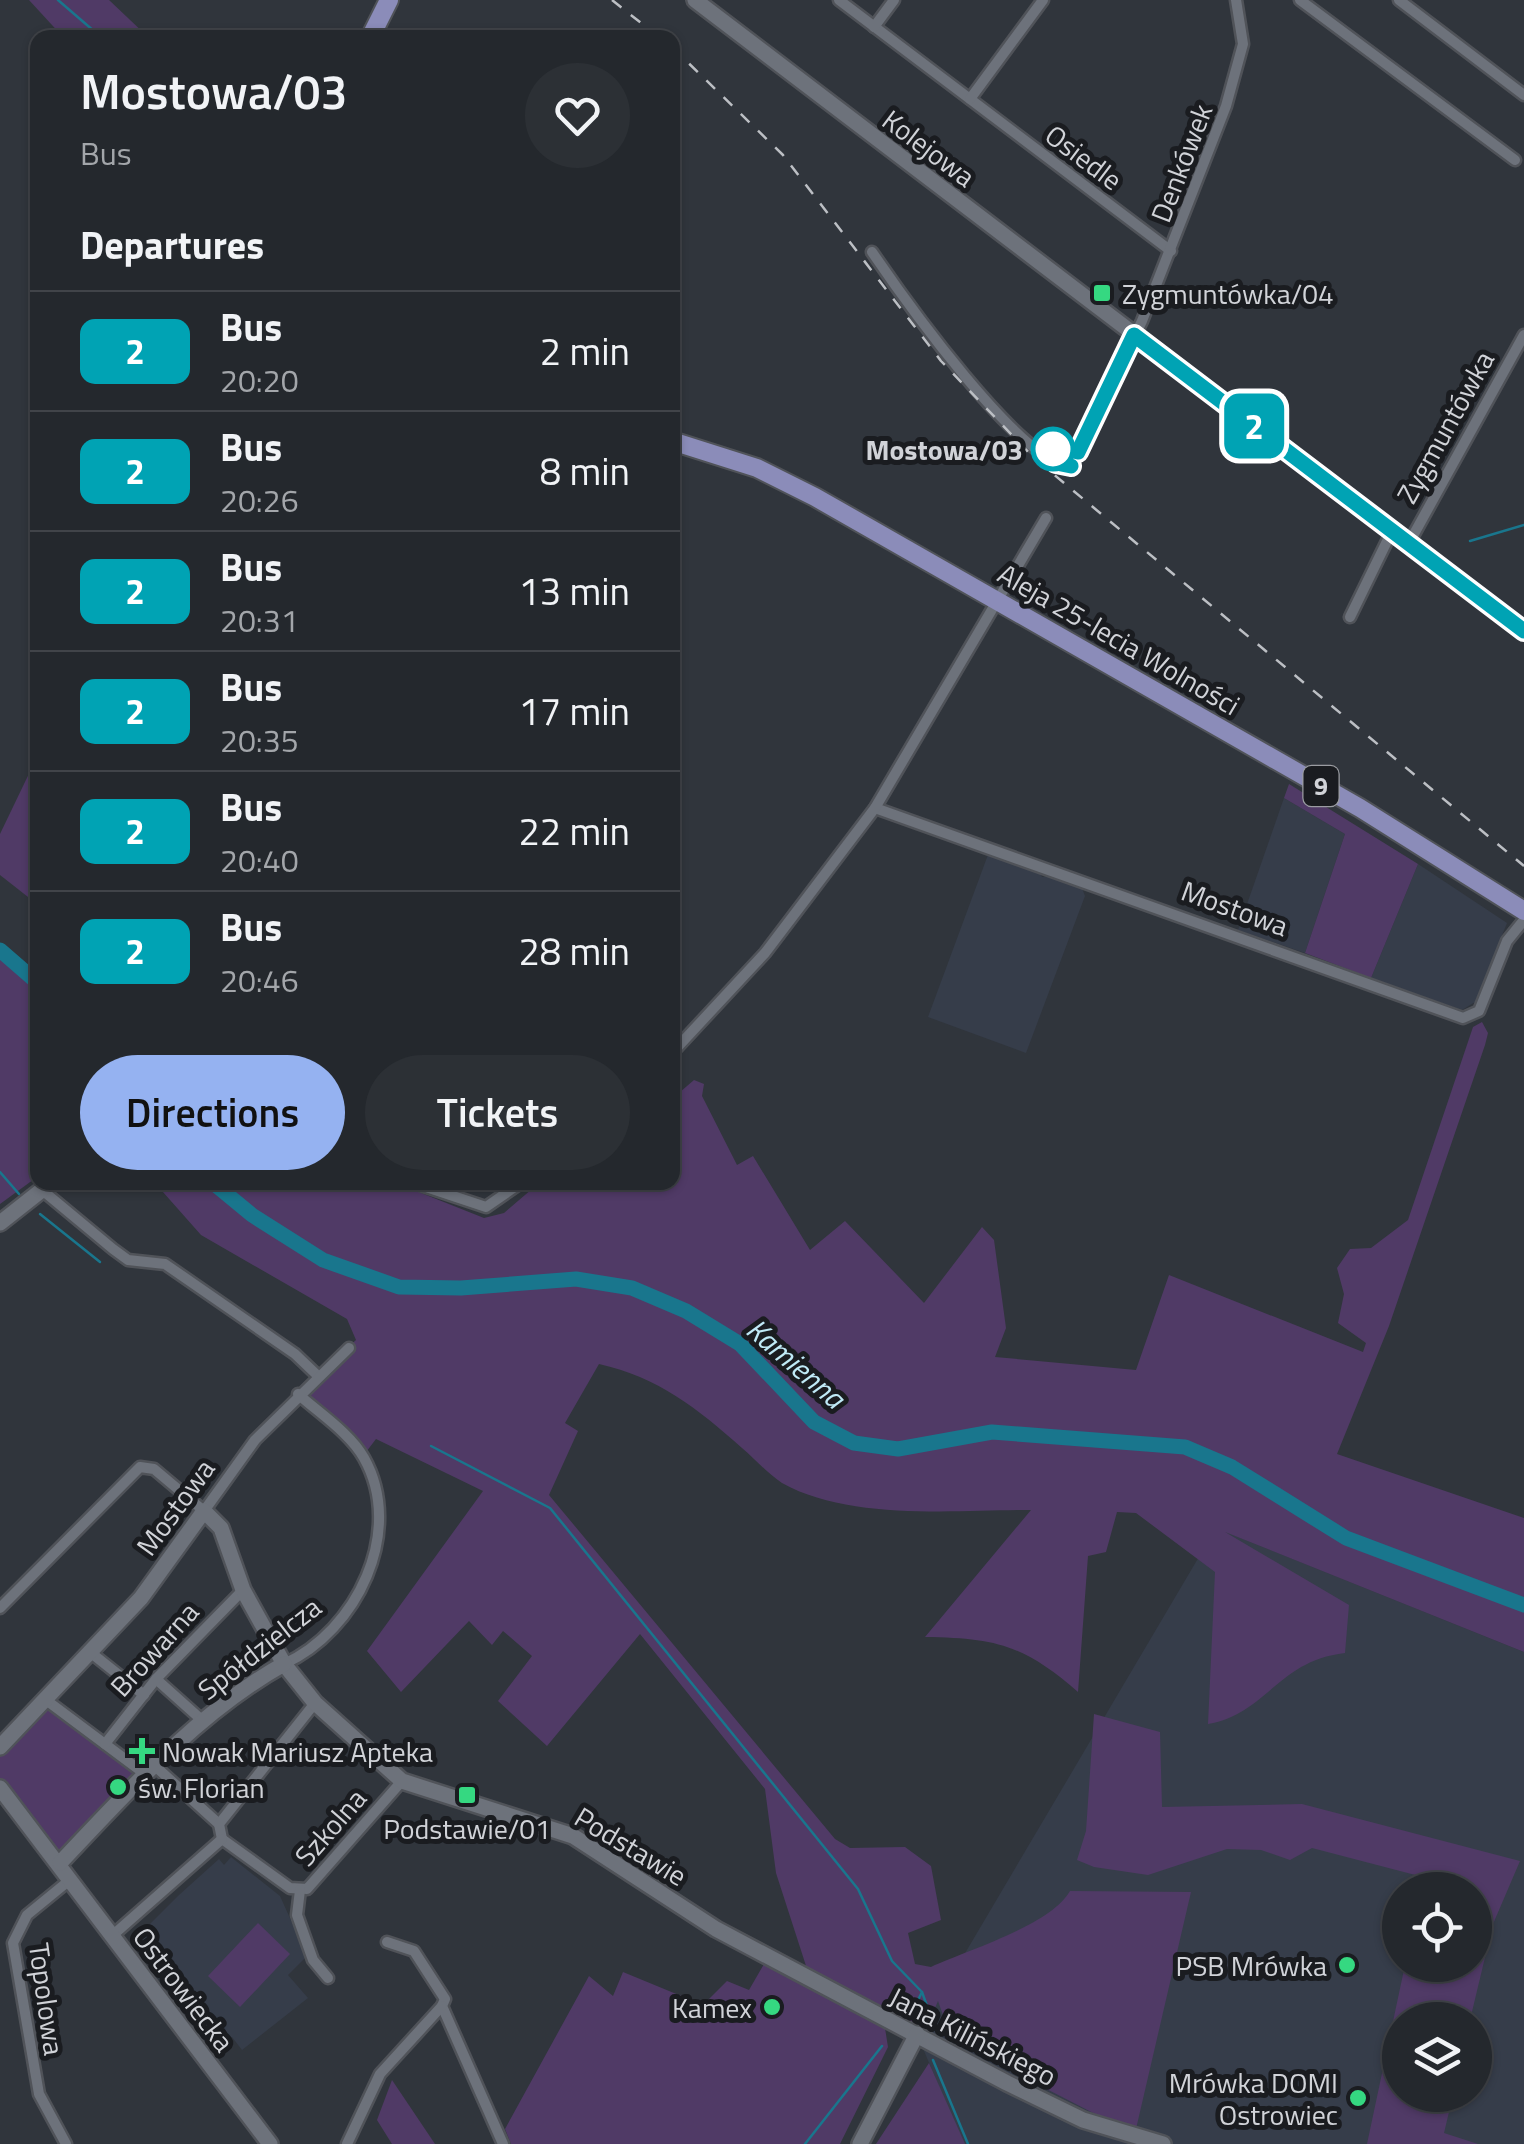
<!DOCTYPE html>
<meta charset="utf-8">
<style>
body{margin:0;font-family:"Titillium Web",sans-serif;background:#2c3035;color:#f1f3f6;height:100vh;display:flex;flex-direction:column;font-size:38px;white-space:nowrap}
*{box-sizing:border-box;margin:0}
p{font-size:32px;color:#a3a6aa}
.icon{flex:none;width:55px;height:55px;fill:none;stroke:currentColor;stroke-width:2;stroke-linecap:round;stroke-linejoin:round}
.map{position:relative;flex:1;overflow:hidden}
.sheet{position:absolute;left:30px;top:30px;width:650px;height:1160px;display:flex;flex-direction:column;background:#24282d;border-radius:20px;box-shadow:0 2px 8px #0004,0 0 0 2px #414449}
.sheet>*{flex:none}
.badge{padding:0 20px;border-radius:15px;font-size:35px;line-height:65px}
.fabs{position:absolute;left:1382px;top:1872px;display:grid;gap:20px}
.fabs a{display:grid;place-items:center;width:110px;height:110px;border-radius:50%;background:#24282d;box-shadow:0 2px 8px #0004,0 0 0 2px #414449;font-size:50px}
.map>.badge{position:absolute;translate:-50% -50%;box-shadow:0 0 0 5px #fff}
h2{padding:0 50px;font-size:38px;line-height:90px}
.round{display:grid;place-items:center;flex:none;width:105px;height:105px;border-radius:52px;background:#2c3035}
.head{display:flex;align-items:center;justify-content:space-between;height:170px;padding:0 50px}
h1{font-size:48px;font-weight:600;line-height:75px}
.button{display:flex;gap:20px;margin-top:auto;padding:20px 50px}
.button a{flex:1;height:115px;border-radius:60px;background:#95b2f1;color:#111;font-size:40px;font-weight:600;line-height:115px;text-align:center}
.button a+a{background:#2c3035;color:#f1f3f6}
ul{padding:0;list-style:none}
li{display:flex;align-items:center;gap:30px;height:120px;padding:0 50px;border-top:2px solid #414449}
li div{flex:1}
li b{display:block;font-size:38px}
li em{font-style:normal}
li .badge{min-width:110px;font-weight:700;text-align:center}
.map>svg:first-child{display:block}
.built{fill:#363d4a;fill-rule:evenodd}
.green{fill:#503a66}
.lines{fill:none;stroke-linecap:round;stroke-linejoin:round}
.stream{stroke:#19768d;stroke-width:2.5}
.river{stroke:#19768d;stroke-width:15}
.street-casing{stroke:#505359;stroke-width:15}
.secondary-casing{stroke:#505359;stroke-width:20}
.primary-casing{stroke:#505359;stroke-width:22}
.street{stroke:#6d727b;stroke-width:10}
.secondary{stroke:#6d727b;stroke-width:15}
.primary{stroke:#8b8cb9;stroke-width:18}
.rail{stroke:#bcbfc4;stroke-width:2.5;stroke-dasharray:12 12;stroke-linecap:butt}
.line-casing{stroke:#fff;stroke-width:22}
.line{stroke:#00a3b4;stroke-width:15}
.poi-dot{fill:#35d881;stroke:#1a1c20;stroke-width:4}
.stop-dot{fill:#fff;stroke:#00a3b4;stroke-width:5}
.labels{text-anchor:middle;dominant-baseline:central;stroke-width:10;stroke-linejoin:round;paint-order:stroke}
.shield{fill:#1a1c20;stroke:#9a9ca1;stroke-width:2.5}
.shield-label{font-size:25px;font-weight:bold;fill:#d1d3d8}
.street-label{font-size:28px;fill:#d1d3d8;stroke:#1a1c20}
.poi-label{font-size:28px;fill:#d1d3d8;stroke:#1a1c20;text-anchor:start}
.stop-label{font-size:28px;font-weight:bold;fill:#d1d3d8;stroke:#1a1c20;text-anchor:end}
.water-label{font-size:30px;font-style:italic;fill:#c0eaf7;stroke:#1a1c20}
</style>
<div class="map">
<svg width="1524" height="2144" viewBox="0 0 1524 2144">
<rect width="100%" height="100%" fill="#30353c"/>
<g class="built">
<path d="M1284 798 1345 834 1305 953 1238 930Z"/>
<path d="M989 852 1039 871 1042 877 1056 875 1080 883 1085 896 1026 1053 928 1017Z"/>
<path d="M1418 864 1507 923 1475 1002 1462 1010 1371 978Z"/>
<path d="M1216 1528 1524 1652V2144H963L922 2046 938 1999ZM1400 1890H1475V1965H1400ZM1400 2020H1475V2095H1400Z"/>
<path d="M231 1857 280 1896 307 1956 288 1975 308 1998 242 2050 232 2037 212 2051 138 1947 140 1934 179 1895 219 1859 224 1865Z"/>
</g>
<g class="green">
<path d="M29 0H109L148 37H63Z"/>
<path d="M37 757V904L0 875V834Z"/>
<path d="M1289 784 1418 864 1371 978 1305 953 1345 834 1284 798Z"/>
<path d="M0 950 38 983 37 1177 0 1204Z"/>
<path d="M1482 1022 1488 1033 1485 1045 1389 1326 1337 1454 1524 1518V1652L1225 1532 1349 1605 1345 1653C1277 1661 1268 1713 1208 1724L1215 1572 1136 1513 1117 1512 1106 1552 1088 1556 1078 1692C1024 1645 996 1638 925 1637L1031 1510C956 1510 850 1521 782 1483 768 1474 755 1459 742 1448 697 1408 658 1377 599 1364L565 1423 578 1431 549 1495 835 1839 850 1848 905 1847 931 1866 941 1920 908 1933 915 1964 931 1967C968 1950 1051 1925 1070 1891L1191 1892 1136 2129 1101 2117 936 2032 943 2015 938 2001 926 2030 808 1972 776 1873 765 1789 640 1634 547 1746 498 1701 532 1656 503 1631 492 1645 469 1621 401 1692 367 1651 483 1491 376 1439 363 1456 298 1394 356 1340 347 1319 201 1235 155 1183H396L484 1218 504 1213 539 1183 672 1182 673 1098 694 1080 704 1084 702 1096 737 1165 753 1156 810 1250 845 1221 924 1303 982 1227 994 1240 1006 1328 995 1357 1136 1370 1169 1275 1363 1352 1366 1343 1338 1323 1344 1294 1337 1268 1350 1249 1371 1248 1408 1220 1473 1027Z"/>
<path d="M46 1700 145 1774 60 1863 0 1788V1747Z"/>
<path d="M1094 1714 1160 1732 1162 1807 1302 1804 1520 1861 1493 1924 1470 2020H1400V2095H1453L1444 2133 1478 2144H1367L1405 1965H1475V1890H1421L1423 1877 1312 1848 1290 1860 1261 1850 1227 1849 1148 1875 1094 1867 1077 1860 1086 1831Z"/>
<path d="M258 1923 290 1954 240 2007 208 1976Z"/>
<path d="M764 1964 885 2028 888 2047 840 2144H511L505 2129 589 1976 613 1996 623 1972 703 2005 727 1981 749 1990Z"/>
<path d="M929 2063 965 2144H876Z"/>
<path d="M392 2080 435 2144H392L377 2120Z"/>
</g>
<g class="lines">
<g class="stream">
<path d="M58 0 102 38"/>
<path d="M1470 541 1524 525"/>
<path d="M0 1172 19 1194"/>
<path d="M40 1214 100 1262"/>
<path d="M431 1446 550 1508 858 1889 892 1961 922 1992 918 2000"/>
<path d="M918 2027 927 2006 922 1992"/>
<path d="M933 2060 968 2144"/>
<path d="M805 2144 882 2046"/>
</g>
<g class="river">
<path d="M0 950 38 983"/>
<path d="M212 1182 252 1215 323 1260 399 1287 461 1288 576 1279 632 1288 686 1311 740 1344 814 1422 854 1443 898 1449 992 1432 1185 1447 1232 1467 1346 1538 1524 1605"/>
</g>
<g class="street-casing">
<g id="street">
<path d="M839 0 1171 251"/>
<path d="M1300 0 1515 160"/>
<path d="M1399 0 1524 95"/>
<path d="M874 27 894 0"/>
<path d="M970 99 1043 0"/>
<path d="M872 252C902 296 1021 465 1071 466L1142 321 1226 106 1243 44 1236 0"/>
<path d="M1409 543 1524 335"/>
<path d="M1350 617 1392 531"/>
<path d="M875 808 1463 1018 1479 1011 1507 941 1524 920"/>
<path d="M672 1053 765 953 875 808 1046 518"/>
<path d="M411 1182 486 1207 522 1182"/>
<path d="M42 1190 113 1249 128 1260 165 1264 295 1354 317 1375"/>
<path d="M0 1608 140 1467 154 1469 204 1511 255 1440 349 1348"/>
<path d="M90 1652 144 1695"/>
<path d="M284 1664C357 1631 405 1531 364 1458 350 1433 319 1413 298 1394"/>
<path d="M156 1679 204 1722"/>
<path d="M46 1700 145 1774"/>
<path d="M105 1744 156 1679 243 1590"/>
<path d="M156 1767 219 1824"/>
<path d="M222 1839 290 1888 307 1889 402 1781"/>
<path d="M222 1839 219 1824 315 1703"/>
<path d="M300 1890 297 1915 313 1960 328 1978"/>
<path d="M113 1935 222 1839"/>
<path d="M387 1942 414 1951 445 1999 442 2006 503 2144"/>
<path d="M66 2144 39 2094 13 1943 27 1915 71 1879"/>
<path d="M347 2144 380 2074 442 2006"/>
</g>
</g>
<g class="secondary-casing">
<g id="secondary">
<path d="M695 0 1524 631"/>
<path d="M0 1223 52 1182"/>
<path d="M0 1747 141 1598 204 1511 221 1528 243 1590 284 1664 315 1703 402 1781 573 1836 716 1929 1007 2083 1083 2120 1163 2144"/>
<path d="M0 1788 270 2144"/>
<path d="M60 1863C127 1792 198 1712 284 1664"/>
<path d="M860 2144 917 2034"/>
</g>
</g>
<g class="primary-casing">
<g id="primary">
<path d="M370 38 389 0"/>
<path d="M672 441 757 468 815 497 1360 808 1524 911"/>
</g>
</g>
<use href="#street" class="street"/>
<use href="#secondary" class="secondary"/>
<use href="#primary" class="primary"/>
<g class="rail">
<path d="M612 0 660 38"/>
<path d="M672 47 783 155 941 361 1034 458 1524 866"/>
</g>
</g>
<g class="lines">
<g class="line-casing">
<path id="line" d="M1071 466 1056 463 1050 452 1058 447 1078 452 1134 335 1524 631"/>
</g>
<use href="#line" class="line"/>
</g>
<g class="poi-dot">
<rect x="1092" y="283" width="20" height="20" rx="5"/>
<path d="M137 1736h10v10h10v10h-10v10h-10v-10h-10v-10h10z"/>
<circle cx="118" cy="1787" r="10"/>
<rect x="457" y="1785" width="20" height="20" rx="5"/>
<circle cx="1347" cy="1965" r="10"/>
<circle cx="772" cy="2007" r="10"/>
<circle cx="1358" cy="2098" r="10"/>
</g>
<circle class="stop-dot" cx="1053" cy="449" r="20"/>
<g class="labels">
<rect class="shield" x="1303.5" y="766" width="35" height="40" rx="8"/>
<g class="shield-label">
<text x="1321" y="786">9</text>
</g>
<g class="street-label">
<text transform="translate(929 148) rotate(37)">Kolejowa</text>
<text transform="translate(1084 157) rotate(37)">Osiedle</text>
<text transform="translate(1181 163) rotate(-69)">Denkówek</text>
<text transform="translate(1445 427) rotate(-61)">Zygmuntówka</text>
<text transform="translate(1119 639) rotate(30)">Aleja 25-lecia Wolności</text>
<text transform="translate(1235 908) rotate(20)">Mostowa</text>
<text transform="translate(175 1507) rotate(-54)">Mostowa</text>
<text transform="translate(259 1648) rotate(-38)">Spółdzielcza</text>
<text transform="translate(154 1649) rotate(-48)">Browarna</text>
<text transform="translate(330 1827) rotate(-49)">Szkolna</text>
<text transform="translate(631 1846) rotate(31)">Podstawie</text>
<text transform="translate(184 1989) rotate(53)">Ostrowiecka</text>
<text transform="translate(47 1999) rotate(82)">Topolowa</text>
<text transform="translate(973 2036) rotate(27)">Jana Kilińskiego</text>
</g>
<g class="poi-label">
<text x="1122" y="293">Zygmuntówka/04</text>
<text x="162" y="1751">Nowak Mariusz Apteka</text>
<text x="138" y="1787">św. Florian</text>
<text x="467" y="1828" text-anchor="middle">Podstawie/01</text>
<text x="1327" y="1965" text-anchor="end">PSB Mrówka</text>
<text x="752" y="2007" text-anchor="end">Kamex</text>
<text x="1338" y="2082" text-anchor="end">Mrówka DOMI<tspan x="1338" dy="32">Ostrowiec</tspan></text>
</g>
<g class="stop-label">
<text x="1023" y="449">Mostowa/03</text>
</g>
<g class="water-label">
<text transform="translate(796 1363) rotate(41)">Kamienna</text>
</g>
</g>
</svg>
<div class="fabs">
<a><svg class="icon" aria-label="locate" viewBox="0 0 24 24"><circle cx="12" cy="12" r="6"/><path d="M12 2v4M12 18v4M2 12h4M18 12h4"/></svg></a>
<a><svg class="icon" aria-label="layers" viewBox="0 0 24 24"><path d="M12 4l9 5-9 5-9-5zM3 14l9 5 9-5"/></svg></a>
</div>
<b class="badge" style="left:1254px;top:426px;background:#00a3b4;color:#fff">2</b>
<section class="sheet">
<div class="head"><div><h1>Mostowa/03</h1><p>Bus</p></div><a class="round"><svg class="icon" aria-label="heart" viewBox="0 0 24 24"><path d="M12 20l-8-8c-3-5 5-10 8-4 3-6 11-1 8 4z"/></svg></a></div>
<h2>Departures</h2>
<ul>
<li><span class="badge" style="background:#00a3b4;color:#fff">2</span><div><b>Bus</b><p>20:20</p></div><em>2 min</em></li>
<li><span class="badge" style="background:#00a3b4;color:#fff">2</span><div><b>Bus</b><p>20:26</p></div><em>8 min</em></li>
<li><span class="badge" style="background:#00a3b4;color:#fff">2</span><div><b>Bus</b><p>20:31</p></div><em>13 min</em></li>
<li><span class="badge" style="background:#00a3b4;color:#fff">2</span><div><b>Bus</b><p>20:35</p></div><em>17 min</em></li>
<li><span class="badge" style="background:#00a3b4;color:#fff">2</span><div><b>Bus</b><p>20:40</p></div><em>22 min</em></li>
<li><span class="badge" style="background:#00a3b4;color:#fff">2</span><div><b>Bus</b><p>20:46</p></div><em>28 min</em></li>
</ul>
<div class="button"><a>Directions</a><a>Tickets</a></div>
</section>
</div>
